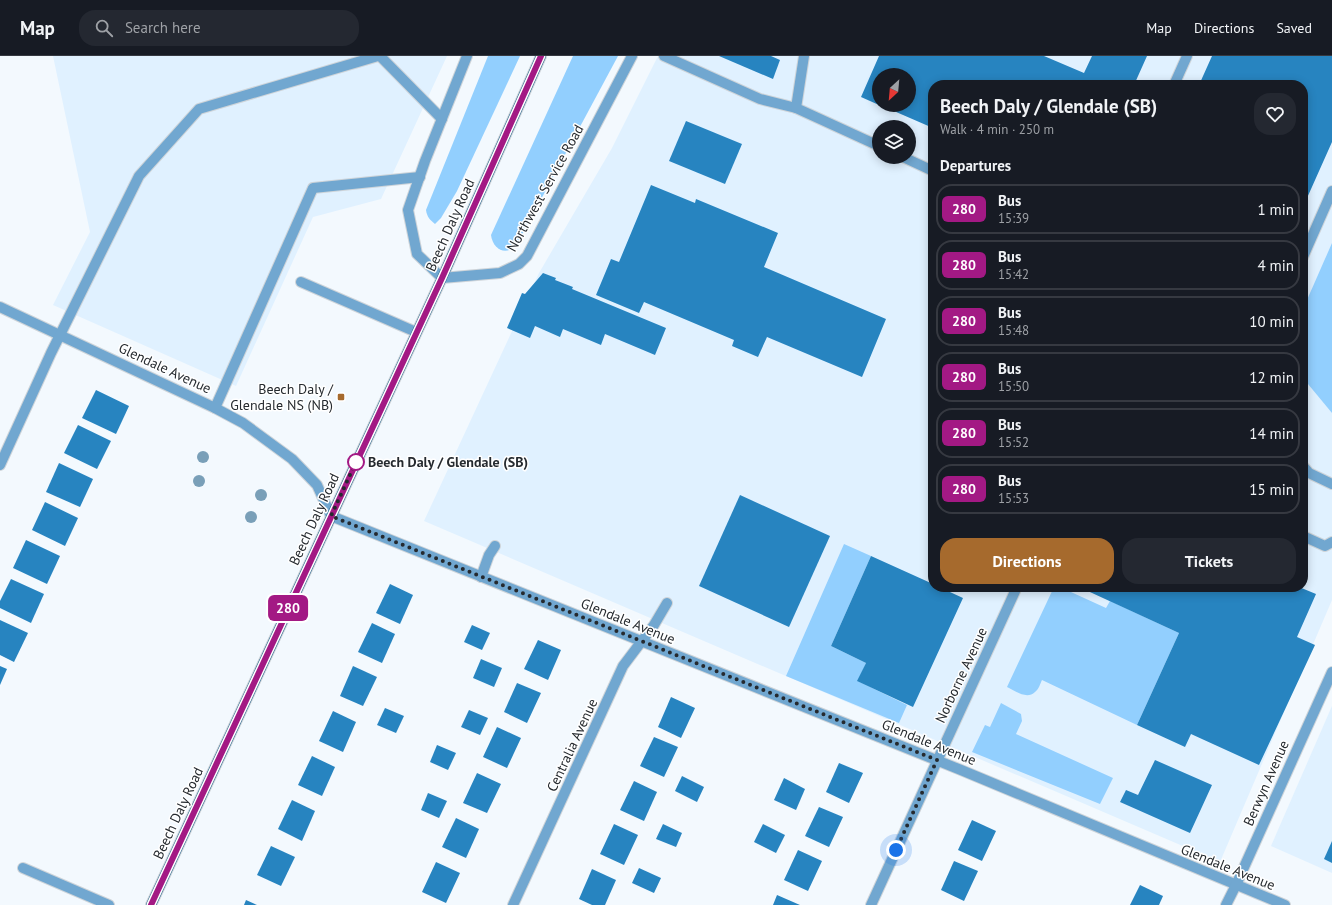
<!DOCTYPE html>
<meta charset="utf-8">
<style>
body{margin:0;font-family:"PT Sans",sans-serif;background:#242831;color:#f1f3f6;height:100vh;display:flex;flex-direction:column;font-size:15px;white-space:nowrap}
*{box-sizing:border-box;margin:0}
p{font-size:13px;color:#9ea1a6}
.icon{flex:none;width:22px;height:22px;fill:none;stroke:currentColor;stroke-width:2;stroke-linecap:round;stroke-linejoin:round}
.map{position:relative;flex:1;overflow:hidden}
.details{position:absolute;left:928px;top:24px;width:380px;height:512px;display:flex;flex-direction:column;background:#171b24;border-radius:16px;box-shadow:0 2px 10px #0003}
.details>*{flex:none}
.badge{padding:0 8px;border-radius:6px;font-size:14px;line-height:26px}
.needle{width:26px;rotate:206deg}
.fabs{position:absolute;left:872px;top:12px;display:grid;gap:8px}
.fabs a{display:grid;place-items:center;width:44px;height:44px;border-radius:50%;background:#171b24;box-shadow:0 2px 10px #0003;font-size:20px}
.you{position:absolute;width:20px;height:20px;margin:-10px;border:3px solid #fff;border-radius:50%;background:#1a73e8;box-shadow:0 0 0 6px #1a73e833}
.map>.badge{position:absolute;translate:-50% -50%;box-shadow:0 0 0 2px #fff}
h2{padding:0 12px;font-size:15px;line-height:36px}
.round{display:grid;place-items:center;flex:none;width:42px;height:42px;border-radius:16px;background:#242831}
.overview{display:flex;align-items:center;justify-content:space-between;height:68px;padding:0 12px}
h1{font-size:19px;font-weight:800;line-height:30px}
.button{display:flex;gap:8px;margin-top:auto;padding:8px 12px}
.button a{flex:1;height:46px;border-radius:16px;background:#a66a2d;color:#fff;font-size:16px;font-weight:800;line-height:46px;text-align:center}
.button a+a{background:#242831;color:#f1f3f6}
ul{padding:0;list-style:none}
li{display:flex;align-items:center;gap:12px;height:50px;margin:0 8px 6px;padding:0 4px;border:2px solid #363941;border-radius:16px}
li div{flex:1}
li b{display:block;font-size:15px}
li em{font-style:normal}
li .badge{min-width:44px;font-weight:700;text-align:center}
header{display:flex;align-items:center;gap:24px;box-sizing:border-box;height:56px;padding:0 20px;background:#171b24;border-bottom:1px solid #363941}
header strong{font-size:19px}
nav{display:flex;gap:22px;margin-inline-start:auto;font-size:14px}
.search{width:280px;height:36px;background:#242831;display:flex;align-items:center;gap:10px;box-sizing:border-box;padding:0 14px;border-radius:16px;color:#9ea1a6;font-size:15px}
.map>svg:first-child{display:block}
.built{fill:#e0f1ff;fill-rule:evenodd}
.green{fill:#92cffe}
.building{fill:#2784c0}
.lines{fill:none;stroke-linecap:round;stroke-linejoin:round}
.minor-casing{stroke:#ced4d9;stroke-width:12}
.major-casing{stroke:#ced4d9;stroke-width:12}
.minor{stroke:#71a7d0;stroke-width:10}
.major{stroke:#1e5e89;stroke-width:10}
.tree{fill:#799fb8}
.line-casing{stroke:#fff;stroke-width:9}
.line{stroke:#a31984;stroke-width:6}
.walk{stroke:#252a2f;stroke-width:4;stroke-dasharray:0 7.2}
.poi-dot{fill:#a66a2d;stroke:#fff;stroke-width:1.5}
.stop-dot{fill:#fff;stroke:#a31984;stroke-width:2}
.labels{text-anchor:middle;dominant-baseline:central;stroke-width:3;stroke-linejoin:round;paint-order:stroke}
.street-label{font-size:14px;fill:#252a2f;stroke:#fff}
.poi-label{font-size:14px;fill:#252a2f;stroke:#fff;text-anchor:end}
.stop-label{font-size:14px;font-weight:bold;fill:#252a2f;stroke:#fff;text-anchor:start}
</style>
<header>
<strong>Map</strong>
<div class="search"><svg class="icon" aria-label="search" viewBox="0 0 24 24"><circle cx="10" cy="10" r="6"/><path d="M15 15l6 6"/></svg>Search here</div>
<nav><a>Map</a><a>Directions</a><a>Saved</a></nav>
</header>
<div class="map">
<svg width="1332" height="849" viewBox="0 0 1332 849">
<rect width="100%" height="100%" fill="#f3f9fe"/>
<g class="built">
<path d="M53 0H447L381 143 313 161 236 330 53 249 90 176Z"/>
<path d="M658 0H1332V544L1220 806 424 465 539 217 612 92ZM879 19H909V49H879ZM933 29H1303V531H933ZM879 71H909V101H879Z"/>
<path d="M1332 650V817L1271 790Z"/>
</g>
<g class="green">
<path d="M488 0H520L457 135 441 162 435 168C430 164 427 161 426 154Z"/>
<path d="M573 0H618L517 188C507 201 493 194 491 179Z"/>
<path d="M1332 187V357L1303 322V253Z"/>
<path d="M844 488 871 500 831 590 866 607 858 625 907 649 899 667 786 620Z"/>
<path d="M1054 531H1060L1106 552 1110 545 1179 577 1137 669 1042 624C1040 628 1039 633 1035 636 1027 644 1015 635 1007 631Z"/>
<path d="M1001 647 1021 658 1022 665 1016 678 1113 722 1100 748 972 696 985 669 990 671Z"/>
</g>
<g class="building">
<path d="M719 0H771L780 4 773 23Z"/>
<path d="M879 0H1044L1084 17 1092 0H1147L1134 29H933V72L880 49H909V19H879V49L861 41Z"/>
<path d="M1212 0H1332V86L1303 151V29H1199Z"/>
<path d="M686 65 742 88 725 128 669 105Z"/>
<path d="M651 129 695 147 696 143 778 177 764 211 886 263 862 321 767 281 758 301 732 290 734 284 644 246 639 257 596 239 611 203 619 206Z"/>
<path d="M543 217 556 222 555 224 573 231 572 233 666 272 655 299 605 278 601 289 563 273 560 281 535 270 530 282 507 272 522 237 525 238Z"/>
<path d="M96 334 129 350 116 378 82 362Z"/>
<path d="M78 369 111 385 97 413 64 397Z"/>
<path d="M59 407 93 423 80 451 46 436Z"/>
<path d="M740 439 830 480 789 571 699 530Z"/>
<path d="M45 446 78 462 65 490 32 474Z"/>
<path d="M26 484 60 500 47 528 13 512Z"/>
<path d="M871 500 933 528V531H939L963 542 913 651 857 625 866 607 831 590Z"/>
<path d="M11 523 44 538 31 567 0 552V545Z"/>
<path d="M390 528 413 539 400 568 376 557Z"/>
<path d="M1079 531H1299L1316 538 1297 581 1315 589 1259 709 1191 678 1185 691 1137 669 1179 577Z"/>
<path d="M0 564 28 577 14 606 0 599Z"/>
<path d="M372 567 395 578 382 607 358 596Z"/>
<path d="M472 569 490 577 482 594 464 586Z"/>
<path d="M538 584 561 594 548 624 524 613Z"/>
<path d="M481 603 502 612 494 631 473 622Z"/>
<path d="M0 610 7 613 0 629Z"/>
<path d="M353 610 377 621 363 650 340 640Z"/>
<path d="M517 627 541 637 527 667 504 656Z"/>
<path d="M671 641 695 652 681 682 658 671Z"/>
<path d="M385 652 404 660 396 677 377 669Z"/>
<path d="M469 654 488 662 480 679 461 671Z"/>
<path d="M333 655 356 666 343 696 319 685Z"/>
<path d="M497 671 521 682 507 712 483 701Z"/>
<path d="M654 681 678 691 664 721 640 710Z"/>
<path d="M437 689 456 697 448 714 430 706Z"/>
<path d="M312 700 335 711 322 740 298 729Z"/>
<path d="M1155 704 1212 729 1190 777 1120 746 1126 734 1138 739Z"/>
<path d="M839 707 863 717 849 747 826 736Z"/>
<path d="M477 717 501 728 487 757 463 747Z"/>
<path d="M682 720 704 731 697 746 675 735Z"/>
<path d="M784 722 805 733 796 754 774 744Z"/>
<path d="M634 725 657 736 644 765 620 754Z"/>
<path d="M428 737 447 745 439 762 421 754Z"/>
<path d="M292 744 315 755 302 785 278 773Z"/>
<path d="M819 751 843 761 829 791 805 780Z"/>
<path d="M456 762 479 773 466 802 442 791Z"/>
<path d="M972 764 996 775 982 805 958 794Z"/>
<path d="M614 768 638 779 624 809 600 798Z"/>
<path d="M663 768 682 777 676 791 656 783Z"/>
<path d="M763 768 785 779 776 797 754 786Z"/>
<path d="M1332 785V807L1324 803Z"/>
<path d="M271 790 295 801 281 830 257 819Z"/>
<path d="M798 794 822 805 808 835 784 824Z"/>
<path d="M954 805 978 815 964 845 941 834Z"/>
<path d="M436 806 460 817 446 847 422 836Z"/>
<path d="M639 812 661 822 654 837 632 827Z"/>
<path d="M592 813 616 824 605 849H592L579 843Z"/>
<path d="M1140 829 1163 840 1159 849H1130Z"/>
<path d="M777 839 800 849H773Z"/>
<path d="M246 844 257 849H244Z"/>
</g>
<g class="lines">
<g class="minor-casing">
<g id="minor">
<path d="M380 0 442 63"/>
<path d="M467 0 425 105 408 154 417 198 442 222 500 217 519 208 527 200 632 0"/>
<path d="M664 0 760 43 796 52"/>
<path d="M804 0 796 52 879 90"/>
<path d="M1174 29 1187 0"/>
<path d="M903 101 933 115"/>
<path d="M1303 201 1332 135"/>
<path d="M301 226 416 276"/>
<path d="M0 251 215 352 243 367 292 403 317 429 331 460 961 714 1285 849"/>
<path d="M215 352 313 132 420 121"/>
<path d="M0 409 51 297 139 120 199 53 378 0"/>
<path d="M1303 410 1309 417 1332 428"/>
<path d="M1303 480 1325 490 1332 486"/>
<path d="M481 521 489 499 495 490"/>
<path d="M23 812 109 849"/>
<path d="M513 849 623 610 654 569 667 547"/>
<path d="M871 849 1017 531"/>
<path d="M1226 849 1236 829 1332 616"/>
</g>
</g>
<g class="major-casing">
<path id="major" d="M151 849 442 222 541 0"/>
</g>
<use href="#minor" class="minor"/>
<use href="#major" class="major"/>
</g>
<g class="tree">
<circle cx="203" cy="401" r="6"/>
<circle cx="199" cy="425" r="6"/>
<circle cx="261" cy="439" r="6"/>
<circle cx="251" cy="461" r="6"/>
</g>
<g class="lines">
<g class="line-casing">
<path id="line" d="M151 849 442 222 541 0"/>
</g>
<use href="#line" class="line"/>
<path class="walk" d="M356 406 331 460 937 704 896 794"/>
</g>
<rect class="poi-dot" x="337" y="337" width="8" height="8" rx="2"/>
<circle class="stop-dot" cx="356" cy="406" r="8"/>
<g class="labels">
<g class="street-label">
<text transform="translate(545 132) rotate(-61)">Northwest Service Road</text>
<text transform="translate(450 169) rotate(-66)">Beech Daly Road</text>
<text transform="translate(165 312) rotate(25)">Glendale Avenue</text>
<text transform="translate(314 463) rotate(-65)">Beech Daly Road</text>
<text transform="translate(628 565) rotate(22)">Glendale Avenue</text>
<text transform="translate(961 619) rotate(-65)">Norborne Avenue</text>
<text transform="translate(929 686) rotate(22)">Glendale Avenue</text>
<text transform="translate(572 689) rotate(-65)">Centralia Avenue</text>
<text transform="translate(1266 727) rotate(-66)">Berwyn Avenue</text>
<text transform="translate(178 757) rotate(-65)">Beech Daly Road</text>
<text transform="translate(1228 811) rotate(22)">Glendale Avenue</text>
</g>
<g class="poi-label">
<text x="333" y="333">Beech Daly /<tspan x="333" dy="16">Glendale NS (NB)</tspan></text>
</g>
<g class="stop-label">
<text x="368" y="406">Beech Daly / Glendale (SB)</text>
</g>
</g>
</svg>
<div class="fabs">
<a><svg class="needle" viewBox="-14 -14 28 28"><path d="M0-13l5 13h-10z" fill="#e53935"/><path d="M0 13l5-13h-10z" fill="#9ea1a6"/></svg></a>
<a><svg class="icon" aria-label="layers" viewBox="0 0 24 24"><path d="M12 4l9 5-9 5-9-5zM3 14l9 5 9-5"/></svg></a>
</div>
<div class="you" style="left:896px;top:794px"></div>
<b class="badge" style="left:288px;top:552px;background:#a31984;color:#fff">280</b>
<section class="details">
<div class="overview"><div><h1>Beech Daly / Glendale (SB)</h1><p>Walk · 4 min · 250 m</p></div><a class="round"><svg class="icon" aria-label="heart" viewBox="0 0 24 24"><path d="M12 20l-8-8c-3-5 5-10 8-4 3-6 11-1 8 4z"/></svg></a></div>
<h2>Departures</h2>
<ul>
<li><span class="badge" style="background:#a31984;color:#fff">280</span><div><b>Bus</b><p>15:39</p></div><em>1 min</em></li>
<li><span class="badge" style="background:#a31984;color:#fff">280</span><div><b>Bus</b><p>15:42</p></div><em>4 min</em></li>
<li><span class="badge" style="background:#a31984;color:#fff">280</span><div><b>Bus</b><p>15:48</p></div><em>10 min</em></li>
<li><span class="badge" style="background:#a31984;color:#fff">280</span><div><b>Bus</b><p>15:50</p></div><em>12 min</em></li>
<li><span class="badge" style="background:#a31984;color:#fff">280</span><div><b>Bus</b><p>15:52</p></div><em>14 min</em></li>
<li><span class="badge" style="background:#a31984;color:#fff">280</span><div><b>Bus</b><p>15:53</p></div><em>15 min</em></li>
</ul>
<div class="button"><a>Directions</a><a>Tickets</a></div>
</section>
</div>
